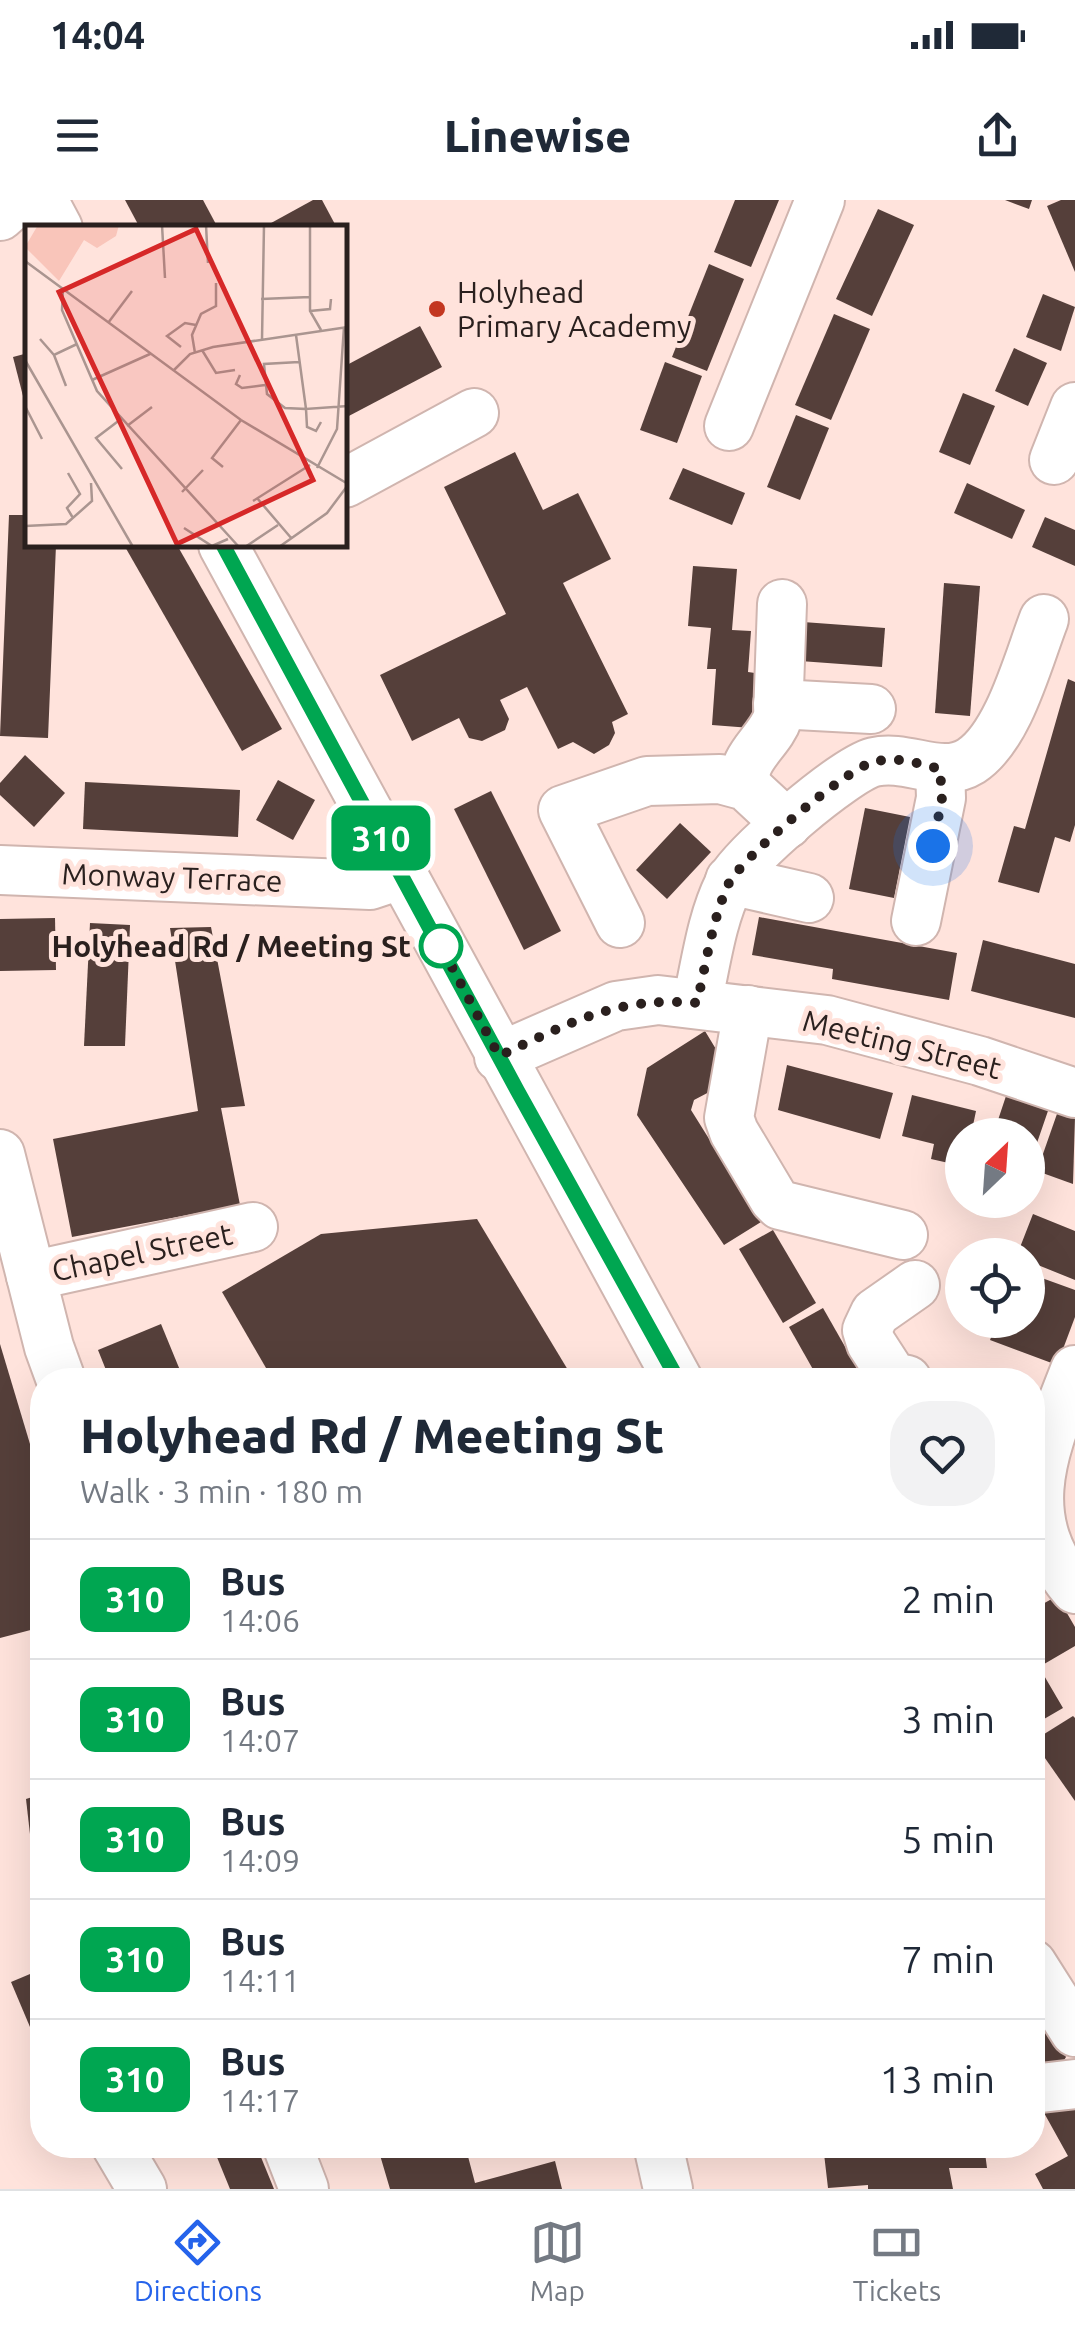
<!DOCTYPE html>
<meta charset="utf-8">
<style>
body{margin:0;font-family:Ubuntu,sans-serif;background:#f2f2f3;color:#1f2937;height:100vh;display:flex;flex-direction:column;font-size:38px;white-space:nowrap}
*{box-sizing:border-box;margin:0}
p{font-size:32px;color:#747a83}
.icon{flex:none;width:55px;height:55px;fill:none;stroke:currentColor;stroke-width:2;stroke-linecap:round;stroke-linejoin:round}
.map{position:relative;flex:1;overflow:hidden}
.sheet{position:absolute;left:30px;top:1168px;width:1015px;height:790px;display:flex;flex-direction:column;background:#fff;border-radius:40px;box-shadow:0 10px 40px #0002}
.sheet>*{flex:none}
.badge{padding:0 20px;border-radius:15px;font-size:35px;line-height:65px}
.needle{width:65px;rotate:25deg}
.tools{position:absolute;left:945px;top:918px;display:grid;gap:20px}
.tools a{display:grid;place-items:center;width:100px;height:100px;border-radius:50%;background:#fff;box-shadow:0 10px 40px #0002;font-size:50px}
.you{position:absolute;width:50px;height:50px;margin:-25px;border:8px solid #fff;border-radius:50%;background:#1a73e8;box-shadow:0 0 0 15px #1a73e833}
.map>.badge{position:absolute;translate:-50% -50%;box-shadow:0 0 0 5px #fff}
.round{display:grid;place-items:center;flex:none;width:105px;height:105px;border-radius:40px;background:#f2f2f3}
.overview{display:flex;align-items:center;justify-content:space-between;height:170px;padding:0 50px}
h1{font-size:48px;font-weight:800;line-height:75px}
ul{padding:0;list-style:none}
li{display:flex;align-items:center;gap:30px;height:120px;padding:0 50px;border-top:2px solid #e0e1e3}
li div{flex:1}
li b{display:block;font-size:38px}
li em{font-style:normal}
li .badge{min-width:110px;font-weight:700;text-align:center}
.status{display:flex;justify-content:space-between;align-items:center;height:70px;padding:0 50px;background:#fff;direction:ltr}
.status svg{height:28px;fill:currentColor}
header{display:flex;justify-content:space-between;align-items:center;height:130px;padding:0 50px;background:#fff;font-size:45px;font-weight:800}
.dock{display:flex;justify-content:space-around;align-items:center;height:140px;border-top:2px solid #e0e1e3;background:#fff;font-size:28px;color:#747a83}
.dock a{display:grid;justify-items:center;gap:5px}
.dock .current{color:#2563eb}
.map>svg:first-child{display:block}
.building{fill:#553f3a}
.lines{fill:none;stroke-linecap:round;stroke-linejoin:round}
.minor-casing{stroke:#d0b5af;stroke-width:52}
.minor{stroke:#fff;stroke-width:48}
.line-casing{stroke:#fff;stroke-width:22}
.line{stroke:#00a651;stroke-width:15}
.walk{stroke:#2a201e;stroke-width:10;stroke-dasharray:0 18}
.poi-dot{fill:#c33721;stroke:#ffe3dc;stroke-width:4}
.stop-dot{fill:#fff;stroke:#00a651;stroke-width:5}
.labels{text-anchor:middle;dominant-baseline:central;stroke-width:10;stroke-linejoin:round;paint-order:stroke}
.poi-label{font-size:30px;fill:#2a201e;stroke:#ffe3dc;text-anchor:start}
.street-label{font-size:30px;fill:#2a201e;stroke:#ffe3dc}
.stop-label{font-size:30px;font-weight:bold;fill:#2a201e;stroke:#ffe3dc;text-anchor:end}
.inset-road{fill:none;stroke:#aa9590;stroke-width:2.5}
.view{fill:#d62828;fill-opacity:0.15;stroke:#d62828;stroke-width:5}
.inset-edge{fill:none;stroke:#2a201e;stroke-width:5}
</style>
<div class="status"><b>14:04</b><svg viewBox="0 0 49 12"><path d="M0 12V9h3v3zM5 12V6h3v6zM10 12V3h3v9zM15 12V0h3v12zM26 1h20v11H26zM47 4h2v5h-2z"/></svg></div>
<header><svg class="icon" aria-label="menu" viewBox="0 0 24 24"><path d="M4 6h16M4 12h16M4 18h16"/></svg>Linewise<svg class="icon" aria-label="share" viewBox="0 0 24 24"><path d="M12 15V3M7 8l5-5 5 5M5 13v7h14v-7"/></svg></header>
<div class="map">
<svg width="1075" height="1989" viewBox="0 0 1075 1989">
<rect width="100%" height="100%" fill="#ffe3dc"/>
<g class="building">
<path d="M125 0H203L218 28H140Z"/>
<path d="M313 0H322L337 28H262Z"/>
<path d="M735 0H779L751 67 714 52Z"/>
<path d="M1005 0H1032L1029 9Z"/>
<path d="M1061 0H1075V72L1047 6Z"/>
<path d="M878 9 914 25 872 116 836 99Z"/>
<path d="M709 64 744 79 707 171 672 157Z"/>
<path d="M1043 94 1075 107 1061 151 1026 137Z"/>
<path d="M834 114 870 129 831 220 795 205Z"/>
<path d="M420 126 442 167 345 218V166Z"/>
<path d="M1014 148 1047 163 1028 206 995 191Z"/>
<path d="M28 153V199L24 200 13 157Z"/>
<path d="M665 162 702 176 677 243 640 230Z"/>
<path d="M963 193 995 206 970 265 939 252Z"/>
<path d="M796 215 829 228 800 300 767 287Z"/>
<path d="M515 252 543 310 578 293 611 359 563 383 628 514 612 522 615 533 609 545 594 554 573 542 558 549 527 487 500 500 509 519 505 530 482 541 469 538 459 518 412 541 380 475 506 414 444 287Z"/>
<path d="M683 268 745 293 732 325 669 299Z"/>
<path d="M967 283 1025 310 1012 339 954 313Z"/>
<path d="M9 315H28V345H56L48 538 0 536Z"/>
<path d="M1045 317 1075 330V366L1032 347Z"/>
<path d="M124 345H177L282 529 242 551Z"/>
<path d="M693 366 737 369 732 430 751 431 748 472 755 473 751 528 712 525 716 469H707L711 428 688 426Z"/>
<path d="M944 383 980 386 970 516 935 513Z"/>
<path d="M803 422 885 428 882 467 800 461Z"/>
<path d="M1068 479 1075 482V625L1070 642 1055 637 1039 693 998 682 1014 626 1025 629Z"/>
<path d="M25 555 65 593 34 627 0 595V583Z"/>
<path d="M278 580 315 600 293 640 256 620Z"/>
<path d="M85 582 240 590 238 637 83 629Z"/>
<path d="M491 591 561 731 524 750 454 609Z"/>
<path d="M865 608 910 617 894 698 849 689Z"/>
<path d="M680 623 711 652 667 699 636 670Z"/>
<path d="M759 717 957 753 949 800 832 779 833 769 752 755Z"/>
<path d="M55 718 56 770 0 771V719Z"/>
<path d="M90 723 130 725 125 846H84Z"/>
<path d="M211 727 245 906 221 908 240 1005 72 1037 53 939 198 911 170 728Z"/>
<path d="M983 740 1075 764V818L971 791Z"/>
<path d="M705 831 734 879 694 900 691 910 761 1022 724 1045 637 915 647 868Z"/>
<path d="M787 865 893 893 880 939 778 910Z"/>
<path d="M1007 893 1049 908 1028 969V935H993Z"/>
<path d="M912 895 976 911 971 935H962V966L931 959 934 944 902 936Z"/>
<path d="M1058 911 1075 917 1073 984 1037 971Z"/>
<path d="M1033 1014 1075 1031V1080L1028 1061V1055H1017Z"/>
<path d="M477 1019 574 1180H273L222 1092 321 1034Z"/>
<path d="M773 1030 816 1103 783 1123 739 1049Z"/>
<path d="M1028 1073 1075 1090V1117L1057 1165 990 1140 998 1120H1028Z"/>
<path d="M823 1108 864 1180H819L789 1127Z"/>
<path d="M161 1124 184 1180H110L98 1150Z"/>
<path d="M0 1144 42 1284V1427L0 1438Z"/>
<path d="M1057 1396 1075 1427V1446L1039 1467 1063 1508 1032 1526V1410Z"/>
<path d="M1073 1516 1075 1518V1601L1033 1541Z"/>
<path d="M42 1594V1642L31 1643 26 1599Z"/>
<path d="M42 1769V1844L38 1846 11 1782Z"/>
<path d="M1032 1803 1066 1857 1059 1868 1032 1871Z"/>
<path d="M1075 1908V1989H1043L1035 1974 1068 1956 1043 1911Z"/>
<path d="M212 1945H256L274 1989H230Z"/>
<path d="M377 1945H465L475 1983 555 1961 562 1989H390Z"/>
<path d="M823 1945H984L987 1968H949L953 1989H868V1985L828 1988Z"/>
</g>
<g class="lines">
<g class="minor-casing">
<g id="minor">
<path d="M43 0 58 28"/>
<path d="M0 16 18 0"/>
<path d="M729 226 820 0"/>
<path d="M1054 260 1075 207"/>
<path d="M345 283 474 213"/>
<path d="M223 345 678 1180"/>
<path d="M778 504 871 509"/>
<path d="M746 586C739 558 770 542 778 517L782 404"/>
<path d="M0 670 370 685 403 674"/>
<path d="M730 680 809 698"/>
<path d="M916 721 941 598 940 569"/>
<path d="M620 723 563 610 647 581 720 579 746 586 787 624"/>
<path d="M697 803C706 764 711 720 729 684 741 658 845 569 874 562 908 554 941 580 971 561 1009 536 1028 460 1044 419"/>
<path d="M748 810 729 918 734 932 774 999 780 1005 903 1035"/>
<path d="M499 857 616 806 658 800 827 820 980 861 1075 893"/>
<path d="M0 954 49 1147 61 1180"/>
<path d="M31 1076 253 1027"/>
<path d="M1075 1170C1045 1248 1012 1315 1075 1389"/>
<path d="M907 1180 893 1177 871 1143 867 1130 875 1113 915 1085"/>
<path d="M1032 1764 1075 1832"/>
<path d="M1032 1889 1075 1884"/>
<path d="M116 1945 142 1989"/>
<path d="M287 1945 304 1989"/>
<path d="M658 1945 668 1989"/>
</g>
</g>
<use href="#minor" class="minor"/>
</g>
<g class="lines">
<g class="line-casing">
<path id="line" d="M223 345 517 890 678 1180"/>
</g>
<use href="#line" class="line"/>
<path class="walk" d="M441 746 434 733 499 856C570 823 616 796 697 803 706 764 712 721 728 685 740 659 845 570 873 562 897 556 917 563 940 569L942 598 933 646"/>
</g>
<circle class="poi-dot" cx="437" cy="109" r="10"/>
<circle class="stop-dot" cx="441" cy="746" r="20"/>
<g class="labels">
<g class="poi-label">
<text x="457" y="92">Holyhead<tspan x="457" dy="34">Primary Academy</tspan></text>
</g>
<g class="street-label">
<text transform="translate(172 677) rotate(2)">Monway Terrace</text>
<text transform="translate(902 844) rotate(14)">Meeting Street</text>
<text transform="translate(142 1052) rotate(-12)">Chapel Street</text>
</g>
<g class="stop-label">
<text x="411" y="746">Holyhead Rd / Meeting St</text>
</g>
</g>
<g transform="translate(25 25)">
<rect width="322" height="322" fill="#ffe3dc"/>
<path d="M13 0H94L91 11 72 23 59 15 34 56 0 22Z" fill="#f9c5ba"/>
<path class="inset-road" d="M137 0 140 53M181 0 183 38M285 0V86L296 105M0 36 216 195 323 259M38 63 37 85 72 166 214 322M236 74 285 72M285 86 305 84 306 74M83 98 107 66M271 110 281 184 323 181M15 114 29 130 52 119M237 115 239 0M156 122 142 111 160 98 171 100M177 125 191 148 210 145M170 128 167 110 176 89 191 81V58M29 130 41 161M0 135 108 322M274 137 239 139 242 169 260 183 281 184 282 202 291 206 296 197M148 146 165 129 188 122 323 102M215 150 211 159 217 163 240 160M67 155 125 129M0 181 17 214M96 194 71 213 97 244M102 201 127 182M198 242 187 233 216 195M292 243 312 204 319 102M43 248 55 269 42 283 48 293M157 267 178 245M232 273 267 314M228 276 285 240M0 301 41 299 67 276 66 258M159 303 187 321 203 314M220 322 253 300M254 322 302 288 323 260"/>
<path class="view" d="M171 4 288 255 152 319 34 67Z"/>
<rect width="322" height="322" class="inset-edge"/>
</g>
</svg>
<div class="tools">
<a><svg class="needle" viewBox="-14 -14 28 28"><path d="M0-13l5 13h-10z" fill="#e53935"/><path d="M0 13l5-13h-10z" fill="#747a83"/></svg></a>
<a><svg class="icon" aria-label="locate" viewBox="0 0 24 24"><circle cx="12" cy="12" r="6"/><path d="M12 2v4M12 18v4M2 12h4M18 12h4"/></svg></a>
</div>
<div class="you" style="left:933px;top:646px"></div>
<b class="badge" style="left:381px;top:638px;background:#00a651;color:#fff">310</b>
<section class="sheet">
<div class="overview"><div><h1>Holyhead Rd / Meeting St</h1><p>Walk · 3 min · 180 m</p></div><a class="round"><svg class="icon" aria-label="heart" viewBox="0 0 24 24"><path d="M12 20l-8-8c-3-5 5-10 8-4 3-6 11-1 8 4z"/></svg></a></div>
<ul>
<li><span class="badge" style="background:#00a651;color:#fff">310</span><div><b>Bus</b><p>14:06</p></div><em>2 min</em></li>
<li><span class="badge" style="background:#00a651;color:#fff">310</span><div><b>Bus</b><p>14:07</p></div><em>3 min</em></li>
<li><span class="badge" style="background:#00a651;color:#fff">310</span><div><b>Bus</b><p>14:09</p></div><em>5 min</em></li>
<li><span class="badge" style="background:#00a651;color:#fff">310</span><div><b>Bus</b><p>14:11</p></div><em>7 min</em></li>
<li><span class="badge" style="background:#00a651;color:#fff">310</span><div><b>Bus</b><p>14:17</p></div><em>13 min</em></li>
</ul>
</section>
</div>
<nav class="dock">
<a class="current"><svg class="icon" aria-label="directions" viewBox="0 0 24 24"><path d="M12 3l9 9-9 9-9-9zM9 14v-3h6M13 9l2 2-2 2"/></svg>Directions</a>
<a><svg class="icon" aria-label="map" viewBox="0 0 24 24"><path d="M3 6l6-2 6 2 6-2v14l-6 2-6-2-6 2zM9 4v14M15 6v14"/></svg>Map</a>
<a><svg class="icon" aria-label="tickets" viewBox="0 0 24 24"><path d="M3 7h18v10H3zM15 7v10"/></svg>Tickets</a>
</nav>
